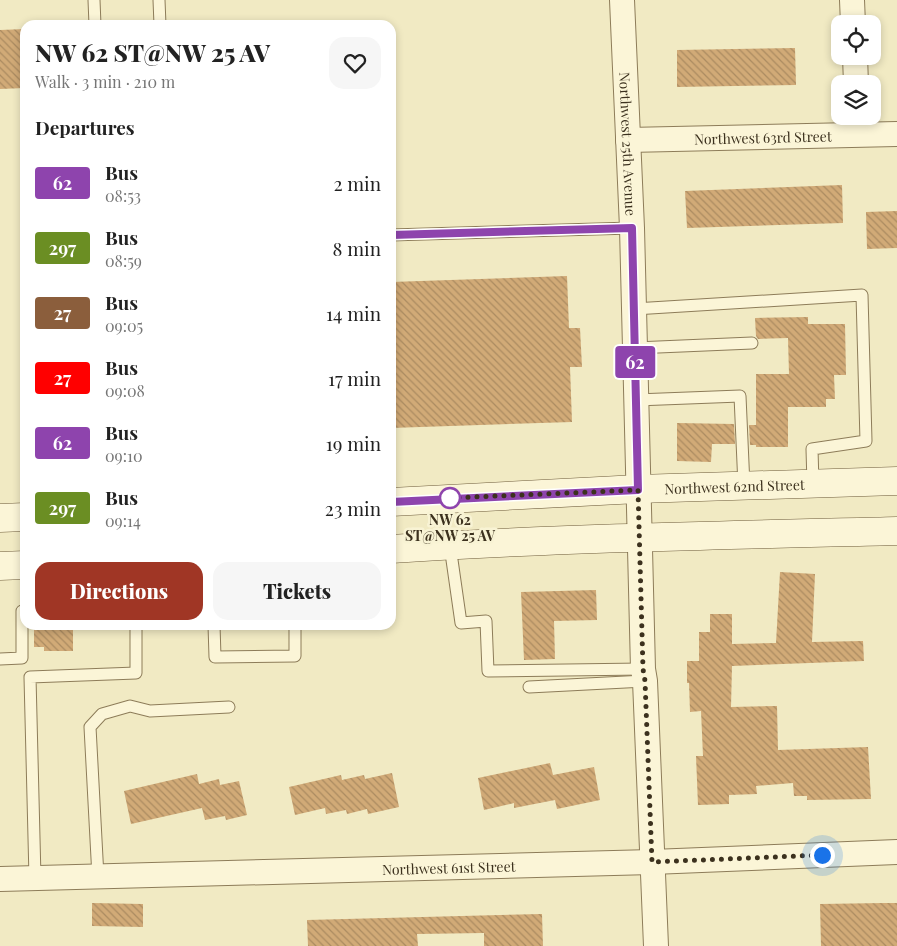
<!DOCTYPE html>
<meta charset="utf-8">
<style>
body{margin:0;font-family:"Playfair Display",serif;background:#f6f6f6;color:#222;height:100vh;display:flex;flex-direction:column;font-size:19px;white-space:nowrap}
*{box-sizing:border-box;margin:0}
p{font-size:16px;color:#767676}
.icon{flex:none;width:28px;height:28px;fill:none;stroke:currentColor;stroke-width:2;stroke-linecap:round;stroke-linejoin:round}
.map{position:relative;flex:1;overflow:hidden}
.panel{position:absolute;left:20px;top:20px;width:376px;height:610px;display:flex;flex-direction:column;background:#fff;border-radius:15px;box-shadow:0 2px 8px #0003}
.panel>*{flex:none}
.badge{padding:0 10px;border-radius:4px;font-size:18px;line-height:32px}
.tools{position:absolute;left:831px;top:15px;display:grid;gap:10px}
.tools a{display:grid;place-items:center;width:50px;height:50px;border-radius:10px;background:#fff;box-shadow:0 2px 8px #0003;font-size:25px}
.you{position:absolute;width:25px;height:25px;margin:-12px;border:4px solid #fff;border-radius:50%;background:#1a73e8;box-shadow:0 0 0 8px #1a73e833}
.map>.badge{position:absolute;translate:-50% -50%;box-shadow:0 0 0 2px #fff}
h2{padding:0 15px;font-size:19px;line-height:45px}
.round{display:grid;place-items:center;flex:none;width:52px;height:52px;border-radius:15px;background:#f6f6f6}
.overview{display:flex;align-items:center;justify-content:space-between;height:85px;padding:0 15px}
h1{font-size:24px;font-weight:800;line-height:38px}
.cta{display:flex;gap:10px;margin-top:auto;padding:10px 15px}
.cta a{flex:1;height:58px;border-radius:15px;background:#a03625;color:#fff;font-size:20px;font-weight:800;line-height:58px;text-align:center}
.cta a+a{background:#f6f6f6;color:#222}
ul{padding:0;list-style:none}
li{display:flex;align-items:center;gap:15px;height:65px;padding:0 15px}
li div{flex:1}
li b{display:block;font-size:19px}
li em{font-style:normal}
li .badge{min-width:55px;font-weight:700;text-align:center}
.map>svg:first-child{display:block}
.building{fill:url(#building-back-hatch)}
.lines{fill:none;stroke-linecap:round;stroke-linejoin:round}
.lane-casing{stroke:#8d7c59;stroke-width:13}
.street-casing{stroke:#8d7c59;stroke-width:26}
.secondary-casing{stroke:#6f5d3c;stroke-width:29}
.lane{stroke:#fbf5d7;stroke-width:11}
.street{stroke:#fbf5d7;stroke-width:24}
.secondary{stroke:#fbf5d7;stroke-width:28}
.line-casing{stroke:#fff;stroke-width:11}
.line{stroke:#8e44ad;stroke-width:8}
.walk{stroke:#3c311e;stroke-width:5;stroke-dasharray:0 9}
.stop-dot{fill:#fff;stroke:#8e44ad;stroke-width:2.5}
.labels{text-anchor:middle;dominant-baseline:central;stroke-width:5;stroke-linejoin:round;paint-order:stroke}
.street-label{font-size:14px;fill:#3c311e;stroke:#f8f3d4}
.stop-label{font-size:14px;font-weight:bold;fill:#3c311e;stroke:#f8f3d4}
</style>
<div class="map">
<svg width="897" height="946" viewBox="0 0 897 946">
<defs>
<pattern id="building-back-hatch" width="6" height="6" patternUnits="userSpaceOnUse" patternTransform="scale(1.25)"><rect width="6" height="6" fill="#d1aa77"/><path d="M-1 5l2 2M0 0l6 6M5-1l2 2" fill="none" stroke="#ab8b61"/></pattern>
</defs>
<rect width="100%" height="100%" fill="#f1eac3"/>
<g class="building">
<path d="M25 29V88L0 89V30Z"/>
<path d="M795 48 796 85 677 87V50Z"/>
<path d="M842 185 843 223 687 228 685 191Z"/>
<path d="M897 211V248L867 249 866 212Z"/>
<path d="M567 276 569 328H580L582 367H570L572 422 391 428V282Z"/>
<path d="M808 317V324H845L846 375H834L835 399H826V407H788V447H756V445H750L749 425H756V374H789L788 338 758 339 756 336 755 318Z"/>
<path d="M677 423 734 424 735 444H712L711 462 677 461Z"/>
<path d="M780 572 815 574 812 642 863 641 864 661 732 666 731 707 777 706 778 750 868 747 871 799 807 800V796H794L793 783 756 786 757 794 729 795V804L698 805 696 756H703L701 711 690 712 689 683H687V661H699V632H710V614H732V644L776 643Z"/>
<path d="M596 590 597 620 554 621 555 659 524 660 521 592Z"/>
<path d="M34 625H73V651H44V647H34Z"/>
<path d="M550 763 553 775 594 767 600 800 557 809 555 800 514 808V803L484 810 478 778Z"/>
<path d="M392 773 399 807 368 814 367 809 347 814 346 810 326 814 325 808 295 815 289 787 341 775 342 780 364 775 365 779Z"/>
<path d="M197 774 199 784 219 779 220 785 239 781 247 815 226 820 225 816 205 820 202 808 131 824 124 791Z"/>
<path d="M92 903 143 904V927L92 926Z"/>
<path d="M883 903H897V946H821L820 904Z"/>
<path d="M542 914 543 946H484V933L417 934 418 946H308L307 920Z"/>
</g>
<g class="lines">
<g class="lane-casing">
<g id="lane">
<path d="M94 0 95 25"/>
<path d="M159 0 160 25"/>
<path d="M391 235 632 228"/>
<path d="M634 309 862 295 866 441 812 449 813 484"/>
<path d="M635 348 752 343"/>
<path d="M636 400 740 396 744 486"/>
<path d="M450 546 461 623 486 621 488 671 643 669"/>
<path d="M214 625 215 657 295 656V625"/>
<path d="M0 659 22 658V611H25"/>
<path d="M529 687 645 681"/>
<path d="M98 877 90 727 102 714 130 706 150 711 229 707"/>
<path d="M35 878 30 677 136 673V625"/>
</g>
</g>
<g class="street-casing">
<g id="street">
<path id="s1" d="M622 0 632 228 643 669 645 681 656 946"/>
<path d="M852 0 853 24"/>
<path d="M855 56 856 84"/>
<path id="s2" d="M628 140 897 134"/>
<path id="s3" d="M0 879 652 862 897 852"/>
</g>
</g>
<g class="secondary-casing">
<g id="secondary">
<path id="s4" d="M391 502 638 489 897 481"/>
<path d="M0 518 25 517"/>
<path d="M391 549C560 538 728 535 897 531"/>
<path d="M0 566 25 565"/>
</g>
</g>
<use href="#lane" class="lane"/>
<use href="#street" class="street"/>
<use href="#secondary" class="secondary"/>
</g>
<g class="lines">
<g class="line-casing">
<path id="line" d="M391 235 632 228 638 490 391 502"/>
</g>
<use href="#line" class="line"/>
<path class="walk" d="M450 498 638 490 643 669 645 681 652 862 822 855"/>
</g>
<circle class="stop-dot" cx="450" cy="498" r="10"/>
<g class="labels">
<g class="street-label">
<text stroke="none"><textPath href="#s2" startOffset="135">Northwest 63rd Street</textPath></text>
<text stroke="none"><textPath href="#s1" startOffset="144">Northwest 25th Avenue</textPath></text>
<text stroke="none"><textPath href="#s4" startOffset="344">Northwest 62nd Street</textPath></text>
<text stroke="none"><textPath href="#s3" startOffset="449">Northwest 61st Street</textPath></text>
</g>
<g class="stop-label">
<text x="450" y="519">NW 62<tspan x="450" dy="16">ST@NW 25 AV</tspan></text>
</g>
</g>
</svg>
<div class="tools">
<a><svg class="icon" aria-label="locate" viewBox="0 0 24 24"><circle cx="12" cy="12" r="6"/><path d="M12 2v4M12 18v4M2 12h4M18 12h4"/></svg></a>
<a><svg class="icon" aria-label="layers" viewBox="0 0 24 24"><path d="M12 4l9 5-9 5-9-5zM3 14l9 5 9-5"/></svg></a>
</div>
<div class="you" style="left:822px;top:855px"></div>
<b class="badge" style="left:635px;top:362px;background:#8e44ad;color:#fff">62</b>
<section class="panel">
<div class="overview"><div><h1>NW 62 ST@NW 25 AV</h1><p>Walk · 3 min · 210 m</p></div><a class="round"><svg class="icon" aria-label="heart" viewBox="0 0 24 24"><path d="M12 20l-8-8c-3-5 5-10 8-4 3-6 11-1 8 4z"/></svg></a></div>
<h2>Departures</h2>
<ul>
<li><span class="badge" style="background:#8e44ad;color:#fff">62</span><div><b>Bus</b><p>08:53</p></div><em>2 min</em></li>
<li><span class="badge" style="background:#6b8e23;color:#fff">297</span><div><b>Bus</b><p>08:59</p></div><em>8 min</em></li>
<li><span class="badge" style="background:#8b5e3c;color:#fff">27</span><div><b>Bus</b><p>09:05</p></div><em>14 min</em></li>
<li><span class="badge" style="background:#f00;color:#fff">27</span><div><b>Bus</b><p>09:08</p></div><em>17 min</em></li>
<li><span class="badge" style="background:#8e44ad;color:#fff">62</span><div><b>Bus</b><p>09:10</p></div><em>19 min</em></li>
<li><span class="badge" style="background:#6b8e23;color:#fff">297</span><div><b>Bus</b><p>09:14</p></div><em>23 min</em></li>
</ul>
<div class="cta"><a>Directions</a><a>Tickets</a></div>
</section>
</div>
